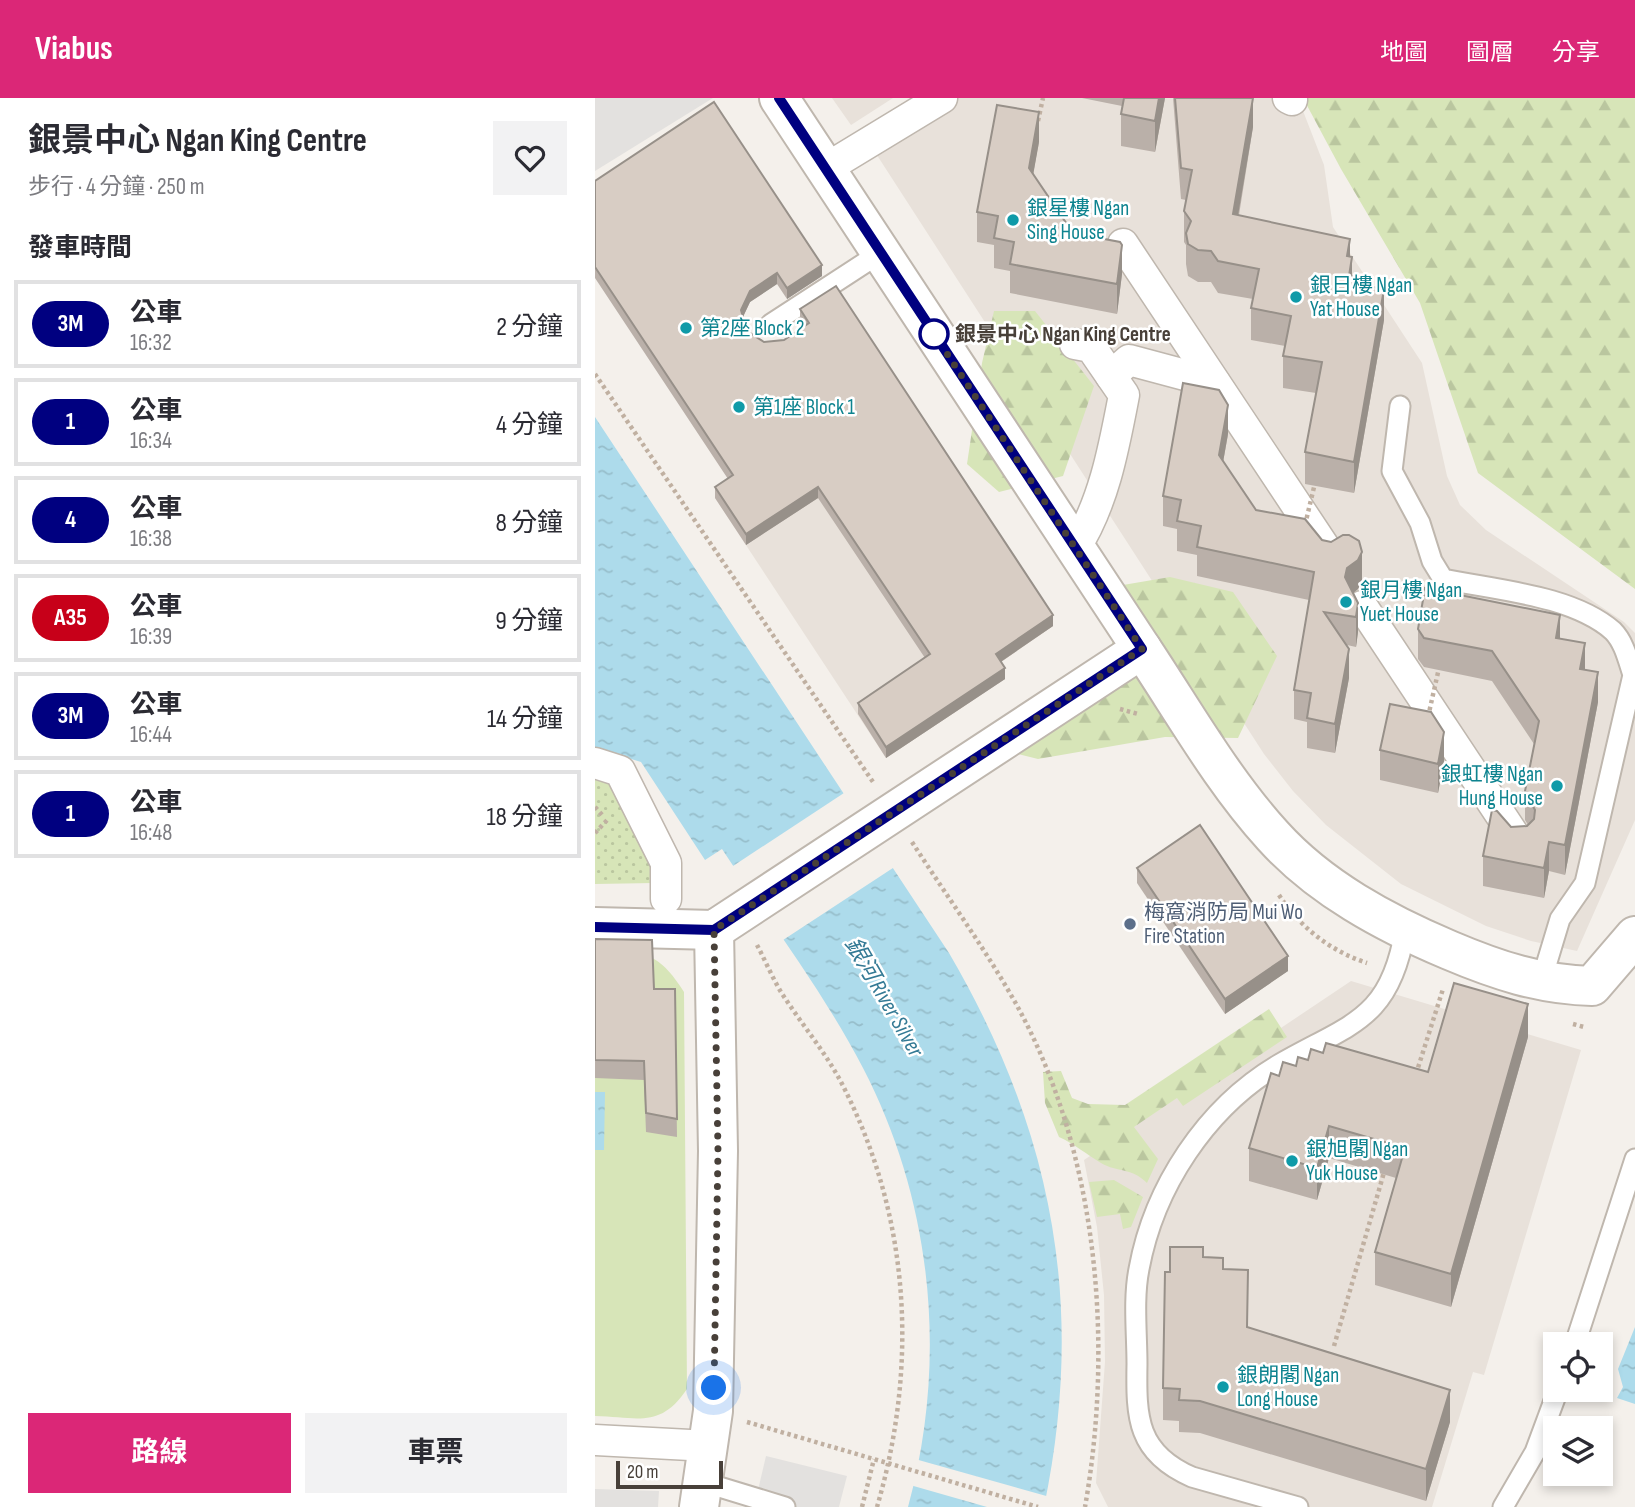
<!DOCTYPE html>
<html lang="zh-TW">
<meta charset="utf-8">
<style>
body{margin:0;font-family:"Sofia Sans Condensed","Noto Sans TC",sans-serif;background:#f2f2f3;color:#2b2b33;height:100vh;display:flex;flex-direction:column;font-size:26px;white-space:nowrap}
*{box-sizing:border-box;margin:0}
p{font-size:23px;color:#7c7c81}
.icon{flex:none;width:38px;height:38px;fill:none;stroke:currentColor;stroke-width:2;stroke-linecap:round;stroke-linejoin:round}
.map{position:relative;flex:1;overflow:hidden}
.panel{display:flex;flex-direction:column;background:#fff;width:595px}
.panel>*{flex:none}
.badge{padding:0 14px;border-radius:23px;font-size:24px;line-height:46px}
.tools{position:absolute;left:948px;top:1234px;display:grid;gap:14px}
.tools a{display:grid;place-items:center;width:70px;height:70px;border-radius:0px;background:#fff;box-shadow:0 4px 10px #0003;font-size:35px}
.scale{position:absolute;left:21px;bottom:18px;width:107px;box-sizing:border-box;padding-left:7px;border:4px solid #484039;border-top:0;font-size:19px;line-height:24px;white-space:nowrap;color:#484039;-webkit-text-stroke:5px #fff;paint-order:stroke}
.you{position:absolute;width:35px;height:35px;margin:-18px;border:5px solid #fff;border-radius:50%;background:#1a73e8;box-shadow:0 0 0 10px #1a73e833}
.map>.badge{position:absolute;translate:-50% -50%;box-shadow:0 0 0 4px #fff}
h2{padding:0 28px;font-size:26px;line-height:63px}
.round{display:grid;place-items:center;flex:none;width:74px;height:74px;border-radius:0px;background:#f2f2f3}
.headline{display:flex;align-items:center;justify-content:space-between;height:119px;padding:0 28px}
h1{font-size:33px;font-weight:700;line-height:52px}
.button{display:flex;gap:14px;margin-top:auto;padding:14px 28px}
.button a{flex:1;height:80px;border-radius:0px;background:#db2777;color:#fff;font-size:28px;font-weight:700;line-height:80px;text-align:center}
.button a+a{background:#f2f2f3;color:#2b2b33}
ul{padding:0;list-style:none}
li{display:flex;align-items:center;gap:21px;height:88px;margin:0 14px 10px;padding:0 14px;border:4px solid #e1e1e2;border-radius:0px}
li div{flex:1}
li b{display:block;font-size:26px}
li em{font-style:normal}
li .badge{min-width:77px;font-weight:700;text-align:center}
header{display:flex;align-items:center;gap:42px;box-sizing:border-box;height:98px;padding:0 35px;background:#db2777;color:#fff}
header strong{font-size:33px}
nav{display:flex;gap:38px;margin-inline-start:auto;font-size:24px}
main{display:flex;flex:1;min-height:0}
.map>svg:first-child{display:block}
.residential{fill:#e8e1da}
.grass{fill:url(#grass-dots)}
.forest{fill:url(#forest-firs)}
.garden{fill:#d7e5b8}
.parking{fill:#e3e1df}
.water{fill:url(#water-ripples)}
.pier{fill:#f4f0eb}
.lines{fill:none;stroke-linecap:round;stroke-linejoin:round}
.service-casing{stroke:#bfb7ae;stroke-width:23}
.pedestrian-casing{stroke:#bfb7ae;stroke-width:33}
.minor-casing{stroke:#bfb7ae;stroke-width:42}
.tertiary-casing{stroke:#bfb7ae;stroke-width:42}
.path{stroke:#c0b0a1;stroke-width:4.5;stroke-dasharray:3.5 3.5;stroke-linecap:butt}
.service{stroke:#fff;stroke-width:19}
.pedestrian{stroke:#fff;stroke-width:30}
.minor{stroke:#fff;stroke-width:38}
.tertiary{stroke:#fff;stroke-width:38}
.path-bridge{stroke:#c0b0a1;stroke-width:4.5;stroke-dasharray:3.5 3.5;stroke-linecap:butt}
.wall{fill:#bab0a9}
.shaded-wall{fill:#979089}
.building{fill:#d8cdc4;stroke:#979089;stroke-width:2}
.line-casing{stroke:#fff;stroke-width:16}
.line{stroke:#000080;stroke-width:10}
.walk{stroke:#484039;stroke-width:7;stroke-dasharray:0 12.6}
.culture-dot{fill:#0f9aa8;stroke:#fff;stroke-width:2.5}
.stop-dot{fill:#fff;stroke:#000080;stroke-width:3.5}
.service-dot{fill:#5c6f8a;stroke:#fff;stroke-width:2.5}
.labels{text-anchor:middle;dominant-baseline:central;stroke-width:5;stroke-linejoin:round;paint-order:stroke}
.culture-label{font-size:21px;fill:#0d838f;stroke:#fff;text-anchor:start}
.stop-label{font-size:21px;font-weight:bold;fill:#484039;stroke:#fff;text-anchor:start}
.service-label{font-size:21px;fill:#4e5e75;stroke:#fff;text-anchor:start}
.water-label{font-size:23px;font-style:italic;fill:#347a95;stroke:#fff}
</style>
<header>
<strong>Viabus</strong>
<nav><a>地圖</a><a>圖層</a><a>分享</a></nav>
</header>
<main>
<section class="panel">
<div class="headline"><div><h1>銀景中心 Ngan King Centre</h1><p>步行 · 4 分鐘 · 250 m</p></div><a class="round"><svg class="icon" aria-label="heart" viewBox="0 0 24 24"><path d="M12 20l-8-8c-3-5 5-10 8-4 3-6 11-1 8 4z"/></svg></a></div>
<h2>發車時間</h2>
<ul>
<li><span class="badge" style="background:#000080;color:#fff">3M</span><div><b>公車</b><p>16:32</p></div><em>2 分鐘</em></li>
<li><span class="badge" style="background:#000080;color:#fff">1</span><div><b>公車</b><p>16:34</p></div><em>4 分鐘</em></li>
<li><span class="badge" style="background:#000080;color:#fff">4</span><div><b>公車</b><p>16:38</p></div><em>8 分鐘</em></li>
<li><span class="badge" style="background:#c70019;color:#fff">A35</span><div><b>公車</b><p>16:39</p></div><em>9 分鐘</em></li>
<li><span class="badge" style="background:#000080;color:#fff">3M</span><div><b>公車</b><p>16:44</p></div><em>14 分鐘</em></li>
<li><span class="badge" style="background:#000080;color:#fff">1</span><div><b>公車</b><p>16:48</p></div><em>18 分鐘</em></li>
</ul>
<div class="button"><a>路線</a><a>車票</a></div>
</section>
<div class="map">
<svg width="1040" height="1409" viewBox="0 0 1040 1409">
<defs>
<pattern id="grass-dots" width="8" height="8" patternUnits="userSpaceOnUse" patternTransform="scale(1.75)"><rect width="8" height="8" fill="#d7e5b8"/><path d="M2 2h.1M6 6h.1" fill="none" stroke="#bac69f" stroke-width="1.8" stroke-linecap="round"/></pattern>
<pattern id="forest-firs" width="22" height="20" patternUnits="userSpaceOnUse" patternTransform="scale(1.75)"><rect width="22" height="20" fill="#d7e5b8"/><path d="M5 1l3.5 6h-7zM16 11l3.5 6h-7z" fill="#bac69f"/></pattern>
<pattern id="water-ripples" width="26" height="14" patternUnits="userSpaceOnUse" patternTransform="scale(1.75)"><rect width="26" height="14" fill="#addbeb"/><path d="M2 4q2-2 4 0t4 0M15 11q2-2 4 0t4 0" fill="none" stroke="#96bdca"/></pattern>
</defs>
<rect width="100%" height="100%" fill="#f4f0eb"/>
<g class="residential">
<path d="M237 0H298L256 27Z"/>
<path d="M318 0H703L729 67 738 129 827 265 852 378 865 407 891 432 1029 524 1040 535V722L982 853 936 843 891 828 806 786 731 727 698 693 669 656 267 34Z"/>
<path d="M296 283 458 528 401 567 410 581 291 660 120 400Z"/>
<path d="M756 883 986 952 889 1277 878 1274 837 1409H513L501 1385 510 1264 509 1197 502 1129 489 1062Z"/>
</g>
<path class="grass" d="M0 670 18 675 59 753V785L0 786Z"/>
<g class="forest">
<path d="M708 0H1040V491L883 375 825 205 746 71Z"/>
<path d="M399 213H440L499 288 468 378 404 394 372 366 387 265Z"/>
<path d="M575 479 638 494 682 558 643 640 570 639 443 661 419 655 516 551 528 487Z"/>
<path d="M674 911 692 939 588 1008 582 1000 539 1029 563 1061 552 1085C536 1069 523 1075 506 1065 492 1057 480 1046 464 1039L450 1005 448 974 466 973 477 1000 493 1006 530 1007Z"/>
<path d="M519 1082 548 1099 536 1129 528 1131 525 1116 502 1119 494 1084Z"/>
</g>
<path class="garden" d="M0 856C48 856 60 849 89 894L92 1291C65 1331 43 1319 0 1318Z"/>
<g class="parking">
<path d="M0 0H118L0 73Z"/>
<path d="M171 1358 252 1378 244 1409H159Z"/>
<path d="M0 1391 64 1393 63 1409H0Z"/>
</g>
<g class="water">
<path d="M0 319 354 855C458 1033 491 1207 449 1409H313C353 1263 338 1105 268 970 228 893 174 823 127 751L110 762 46 664 0 650Z"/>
<path d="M0 994H10L9 1052H0Z"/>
<path d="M1040 1229V1306L1022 1300 1028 1289 1023 1271Z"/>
</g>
<g class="pier">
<path d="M252 693 301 768 185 844 135 770Z"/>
<path d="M320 1361 455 1399 452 1409H392L315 1387Z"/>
</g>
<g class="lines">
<g class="service-casing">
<g id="service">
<path d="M176 226 285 155"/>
<path d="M805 308 797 373 825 425 837 463 848 481C900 492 977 497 1018 533 1029 544 1033 562 1038 577L990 785 965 821 946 884"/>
<path d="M980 1246 1040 1061"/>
<path d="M108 1384 190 1409"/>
<path d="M703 1409 597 1379C542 1355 541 1320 542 1266 542 1236 538 1201 544 1171 559 1089 611 1010 683 967 753 926 795 924 810 832"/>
<path d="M908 1409 940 1354 963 1292"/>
</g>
</g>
<g class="pedestrian-casing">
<g id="pedestrian">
<path d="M693 0 697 2"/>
<path d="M230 71 347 0"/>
<path d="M528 146 734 456"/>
<path d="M480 246 496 249 529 297C519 349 509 405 480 450"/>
<path d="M516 278 534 262 620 285"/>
<path d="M767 508 923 743"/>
<path d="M0 665 25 673 71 765V801"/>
<path d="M0 1342 114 1348"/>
</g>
</g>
<g class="minor-casing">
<g id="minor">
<path d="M547 551C589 614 627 682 678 738 725 790 790 825 854 852 901 872 946 887 997 888L1040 838"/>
<path d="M104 1409 118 1313 123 1053 119 832"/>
</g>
</g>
<g class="tertiary-casing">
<path id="tertiary" d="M0 829 119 832 547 551 184 0"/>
</g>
<g class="path">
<path d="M443 23 448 0"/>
<path d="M0 276 278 684"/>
<path d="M525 611 543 616"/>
<path d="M0 709 9 719"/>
<path d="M0 735 14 720"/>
<path d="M317 744C351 797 389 849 420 904 503 1053 519 1244 490 1409"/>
<path d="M684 797C705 829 735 853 772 865"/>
<path d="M162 847C170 862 177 879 186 894 205 924 228 951 245 982 315 1116 324 1265 282 1409"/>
<path d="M978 926 989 929"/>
<path d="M821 976 848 891"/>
<path d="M739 1248 790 1071"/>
<path d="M152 1324 443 1409"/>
<path d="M267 1409 279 1361"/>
</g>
<use href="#service" class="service"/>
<use href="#pedestrian" class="pedestrian"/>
<use href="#minor" class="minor"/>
<use href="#tertiary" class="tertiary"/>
<g class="path-bridge">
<path d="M710 427 720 385"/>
<path d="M833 619 844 570"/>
</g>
</g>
<g class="wall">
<path d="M487 0H570L560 54 526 48V16L527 8Z"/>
<path d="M578 0H658V29L644 117 755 159 757 179 773 188 789 222 759 395 710 386V354L721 295 688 290V258L690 248 656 242V210L658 201 623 195 616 184H603L593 178 591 166V147L589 144V113L591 102 586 101Z"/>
<path d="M444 44 438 76 478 135 527 176 522 216 415 195V173L399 170V147L382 144V114Z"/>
<path d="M0 83 227 178 192 201 182 186 155 204 148 219 152 233 169 244 189 242 209 228 205 222V211L458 528 406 564 410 581 291 660 263 616V605L330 560 223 400 151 447 120 400V389L133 381 0 180Z"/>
<path d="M633 336 628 364 661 412 727 442 767 484 763 491 758 495 763 534 761 549 752 547 754 580 740 655 712 650V624L699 621V592L714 502 602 478V457L582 453V431L568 428V398Z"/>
<path d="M823 531 965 540 990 572 1003 604 970 777 954 773 949 800 888 788V758L916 729 932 728 933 727 930 722V693L939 646 897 583 829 569 823 561Z"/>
<path d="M785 652 849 663 843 695 785 682Z"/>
<path d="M542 770 693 873 630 916 542 785Z"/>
<path d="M0 841 59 891H80L82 1039 51 1034 49 982 0 980Z"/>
<path d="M933 939 856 1209 780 1187V1154L801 1080 734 1060 722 1102 654 1083V1050L684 978 701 968 728 955 833 974Z"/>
<path d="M608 1159 628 1171 653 1229 855 1324 831 1403 605 1335 584 1334V1323L568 1322V1290L575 1174Z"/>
</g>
<g class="shaded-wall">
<path d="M564 0H570L560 54V23Z"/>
<path d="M658 0V29L638 147V116Z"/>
<path d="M444 14V44L434 100V70Z"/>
<path d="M755 141V172L757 159V191L754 210 752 158Z"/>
<path d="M527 147V176L522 216V186Z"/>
<path d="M227 167V178L192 201V190Z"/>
<path d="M182 175V186L155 204 146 223V212L155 193Z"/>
<path d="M789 191V222L759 395V364Z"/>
<path d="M633 307V336L624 387V357Z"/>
<path d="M223 389V400L151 447V436Z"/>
<path d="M767 454V484L763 491 752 500 750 479 752 470Z"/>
<path d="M763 505V534L761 549V519Z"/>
<path d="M458 517V528L401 567V556Z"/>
<path d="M965 517V547L961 540Z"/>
<path d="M990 545V574L985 571Z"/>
<path d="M754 551V580L740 655V626Z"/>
<path d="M410 570V581L291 660V649Z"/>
<path d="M1003 574V604L970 777V747Z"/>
<path d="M849 634V663L843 695V666Z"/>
<path d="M954 744V773L949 800V770Z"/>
<path d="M693 858V873L630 916V901Z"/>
<path d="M933 906V939L856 1209V1176Z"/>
<path d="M734 1028V1060L722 1102V1070Z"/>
<path d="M855 1292V1324L831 1403V1371Z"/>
</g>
<g class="building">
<path d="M529 0H564L560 23 526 16Z"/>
<path d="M580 0H658L638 116 755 141 752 158 757 159 754 178 773 182 772 188 789 191 759 364 710 354 727 264 688 258 696 218 656 210 664 171 623 163 616 153 603 152 593 146 591 135 596 123 589 113 597 72 586 70Z"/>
<path d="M119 4 227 167 192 190 182 175 155 193 146 212 152 233 169 244 189 242 214 225 205 211 241 188 458 517 401 556 410 570 291 649 263 605 335 556 223 389 151 436 120 389 138 377 0 169V83Z"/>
<path d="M402 7 444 14 434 70 478 135 525 144 527 147 522 186 415 166 419 144 399 140 403 118 382 114Z"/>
<path d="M588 285 624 292 633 307 624 357 661 412 710 421 727 442 736 444 748 437H754L764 443 767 454 763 462 752 470 750 479 763 505 761 519 729 514 754 551 740 626 712 620 716 595 699 592 719 474 602 449 606 428 582 423 586 402 568 398Z"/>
<path d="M830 490 965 517 961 540 990 545 985 571 1003 574 970 747 954 744 949 770 888 758 897 712 902 713 916 729 932 728 939 721 940 712 930 693 944 623 897 553 829 540 823 531Z"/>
<path d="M795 606 836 614 849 634 843 666 785 652Z"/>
<path d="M605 727 693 858 630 901 542 770Z"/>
<path d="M0 841 57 842 59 891H80L82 1021 51 1015 49 963 0 962Z"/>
<path d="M859 885 933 906 856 1176 780 1154 810 1050 734 1028 722 1070 654 1050 676 975 684 978 688 964 701 968 703 959 713 962 716 951 728 955 731 945 833 974Z"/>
<path d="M575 1149H608V1159L628 1160V1171L653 1172 652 1229 855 1292 831 1371 605 1303 584 1302 585 1291 568 1290 570 1174H575Z"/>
</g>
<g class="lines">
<g class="line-casing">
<path id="line" d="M0 829 119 832 547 551 184 0"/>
</g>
<use href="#line" class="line"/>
<path class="walk" d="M119 1290 123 1053 119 832 547 551 339 236"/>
</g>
<g class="culture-dot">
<circle cx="418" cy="122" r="7"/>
<circle cx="701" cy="199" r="7"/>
<circle cx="91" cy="230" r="7"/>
<circle cx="144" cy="309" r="7"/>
<circle cx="751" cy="504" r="7"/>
<circle cx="962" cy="688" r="7"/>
<circle cx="697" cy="1063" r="7"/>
<circle cx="628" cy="1289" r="7"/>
</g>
<circle class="stop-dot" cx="339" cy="236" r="14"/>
<circle class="service-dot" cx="535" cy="826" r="7"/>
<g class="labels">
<g class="culture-label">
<text x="432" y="110">銀星樓 Ngan<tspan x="432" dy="24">Sing House</tspan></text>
<text x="715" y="187">銀日樓 Ngan<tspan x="715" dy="24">Yat House</tspan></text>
<text x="105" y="230">第2座 Block 2</text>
<text x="158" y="309">第1座 Block 1</text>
<text x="765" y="492">銀月樓 Ngan<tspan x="765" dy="24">Yuet House</tspan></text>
<text x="948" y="676" text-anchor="end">銀虹樓 Ngan<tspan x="948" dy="24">Hung House</tspan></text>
<text x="711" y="1051">銀旭閣 Ngan<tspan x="711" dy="24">Yuk House</tspan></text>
<text x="642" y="1277">銀朗閣 Ngan<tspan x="642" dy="24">Long House</tspan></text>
</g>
<g class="stop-label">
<text x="360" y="236">銀景中心 Ngan King Centre</text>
</g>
<g class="service-label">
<text x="549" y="814">梅窩消防局 Mui Wo<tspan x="549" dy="24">Fire Station</tspan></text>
</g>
<g class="water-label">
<text transform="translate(289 899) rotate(60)">銀河 River Silver</text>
</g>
</g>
</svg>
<div class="tools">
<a><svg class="icon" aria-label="locate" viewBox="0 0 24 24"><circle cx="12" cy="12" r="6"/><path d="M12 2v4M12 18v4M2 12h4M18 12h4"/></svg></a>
<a><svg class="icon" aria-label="layers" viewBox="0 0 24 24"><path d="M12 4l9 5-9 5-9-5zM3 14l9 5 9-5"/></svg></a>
</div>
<div class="scale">20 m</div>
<div class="you" style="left:119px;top:1290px"></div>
</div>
</main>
